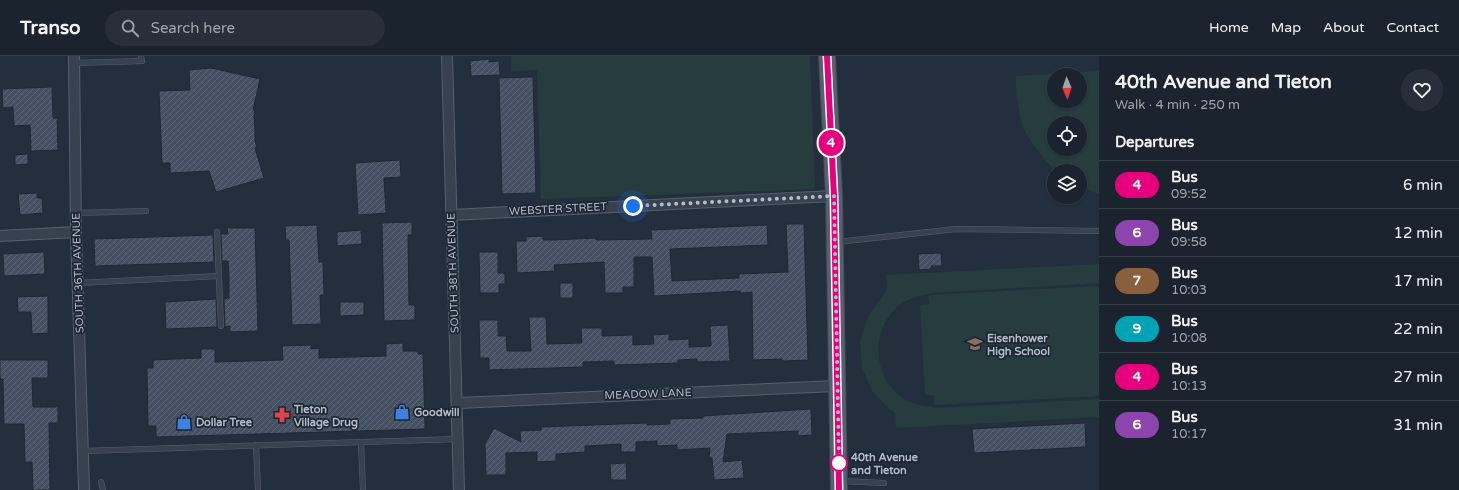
<!DOCTYPE html>
<meta charset="utf-8">
<style>
body{margin:0;font-family:"Varela Round",sans-serif;background:#282f3a;color:#f1f3f6;height:100vh;display:flex;flex-direction:column;font-size:15px;white-space:nowrap}
*{box-sizing:border-box;margin:0}
p{font-size:13px;color:#a0a4aa}
.icon{flex:none;width:22px;height:22px;fill:none;stroke:currentColor;stroke-width:2;stroke-linecap:round;stroke-linejoin:round}
.map{position:relative;flex:1;overflow:hidden}
.panel{display:flex;flex-direction:column;background:#1b232e;width:360px}
.panel>*{flex:none}
.badge{padding:0 8px;border-radius:13px;font-size:14px;line-height:26px}
.needle{width:26px;rotate:178deg}
.buttons{position:absolute;left:1047px;top:12px;display:grid;gap:8px}
.buttons a{display:grid;place-items:center;width:40px;height:40px;border-radius:50%;background:#1b232e;box-shadow:0 1px 3px #0004,0 0 0 1px #39404a;font-size:20px}
.you{position:absolute;width:20px;height:20px;margin:-10px;border:3px solid #fff;border-radius:50%;background:#1a73e8;box-shadow:0 0 0 6px #1a73e833}
.map>.badge{position:absolute;translate:-50% -50%;box-shadow:0 0 0 2px #fff}
h2{padding:0 16px;font-size:15px;line-height:36px}
.round{display:grid;place-items:center;flex:none;width:42px;height:42px;border-radius:21px;background:#282f3a}
.headline{display:flex;align-items:center;justify-content:space-between;height:68px;padding:0 16px}
h1{font-size:19px;font-weight:700;line-height:30px}
ul{padding:0;list-style:none}
li{display:flex;align-items:center;gap:12px;height:48px;padding:0 16px;border-top:1px solid #39404a}
li div{flex:1}
li b{display:block;font-size:15px}
li em{font-style:normal}
li .badge{min-width:44px;font-weight:700;text-align:center}
header{display:flex;align-items:center;gap:24px;box-sizing:border-box;height:56px;padding:0 20px;background:#1b232e;border-bottom:1px solid #39404a}
header strong{font-size:19px}
nav{display:flex;gap:22px;margin-inline-start:auto;font-size:14px}
.search{width:280px;height:36px;background:#282f3a;display:flex;align-items:center;gap:10px;box-sizing:border-box;padding:0 14px;border-radius:22px;color:#a0a4aa;font-size:15px}
main{display:flex;flex:1;min-height:0}
.map>svg:first-child{display:block}
.green{fill:#263c3f;fill-rule:evenodd}
.building{fill:url(#building-hatch);stroke:#1f2835}
.lines{fill:none;stroke-linecap:round;stroke-linejoin:round}
.lane-casing{stroke:#565f6c;stroke-width:6}
.street-casing{stroke:#565f6c;stroke-width:12}
.primary-casing{stroke:#414a57;stroke-width:18}
.lane{stroke:#38414e;stroke-width:5}
.street{stroke:#38414e;stroke-width:10}
.primary{stroke:#56606e;stroke-width:16}
.line-casing{stroke:#fff;stroke-width:9}
.line{stroke:#e6007e;stroke-width:6}
.walk{stroke:#b4bcc9;stroke-width:4;stroke-dasharray:0 7.2}
.stop-dot{fill:#fff;stroke:#e6007e;stroke-width:2}
.labels{text-anchor:middle;dominant-baseline:central;stroke-width:3.5;stroke-linejoin:round;paint-order:stroke}
.street-label{font-size:11px;fill:#b4bcc9;stroke:#1d2633}
.poi-label{font-size:11px;font-weight:bold;fill:#b4bcc9;stroke:#1d2633;text-anchor:start}
.stop-label{font-size:11px;font-weight:bold;fill:#b4bcc9;stroke:#1d2633;text-anchor:start}
</style>
<header>
<strong>Transo</strong>
<div class="search"><svg class="icon" aria-label="search" viewBox="0 0 24 24"><circle cx="10" cy="10" r="6"/><path d="M15 15l6 6"/></svg>Search here</div>
<nav><a>Home</a><a>Map</a><a>About</a><a>Contact</a></nav>
</header>
<main>
<div class="map">
<svg width="1099" height="434" viewBox="0 0 1099 434">
<defs>
<pattern id="building-hatch" width="6" height="6" patternUnits="userSpaceOnUse"><rect width="6" height="6" fill="#455162"/><path d="M-1 1l2-2M0 6l6-6M5 7l2-2" fill="none" stroke="#5d6877"/></pattern>
</defs>
<rect width="100%" height="100%" fill="#242f3e"/>
<g class="green">
<path d="M511 0H810L815 133 541 143 537 14 511 15Z"/>
<path d="M1099 15V138L1080 130V115H1056C1046 106 1030 86 1024 73 1019 61 1015 33 1016 20ZM1054 19H1080V45H1054ZM1054 67H1080V93H1054Z"/>
<path d="M1099 208V227L932 237C919 240 906 243 896 252 871 276 873 319 900 340 911 349 925 350 938 352L1099 343V361L896 372 895 357 890 354 872 335 862 311 860 285 868 260 887 234 886 219Z"/>
<path d="M1099 230V340L934 349V339H925L920 249 929 248 928 239Z"/>
</g>
<g class="building">
<path d="M489 3V6L499 5 500 19 471 20 470 5Z"/>
<path d="M211 12 260 23 253 54H255L254 60 255 73V85L257 91 255 92 264 122 216 136 209 115 170 117V107H162L159 35 190 34 189 14Z"/>
<path d="M533 21 536 137 502 138 499 22Z"/>
<path d="M52 31 53 62H57L58 94 31 95 30 69 14 70 13 51 3 52 2 33Z"/>
<path d="M28 98V108L15 109V99Z"/>
<path d="M400 104 401 121 384 122 386 157 358 159 355 107Z"/>
<path d="M37 137V142H42L43 157 20 159 18 138Z"/>
<path d="M412 166V179H408L409 249H415V264L384 265 382 167Z"/>
<path d="M786 168H804L808 304 782 305V303L753 304 752 236 740 237V235L654 240 652 201H634V231H623V237H605L604 206 554 209 555 215 517 217 516 185H526V181L543 180V184H553L596 182V184L652 183 651 174 767 169 768 189 670 193 672 225 739 222V218L788 216Z"/>
<path d="M317 169 319 206H323L324 239H320L321 268 292 269 289 184H286L285 170Z"/>
<path d="M227 172H255L258 275 230 276V270L225 271 224 243 229 242V221L228 205H222L221 178H228Z"/>
<path d="M361 174 362 188 337 190V176Z"/>
<path d="M213 179 214 206 95 210 94 183Z"/>
<path d="M44 196 45 218 4 220 3 198Z"/>
<path d="M479 196H498V217H505V228H499V237H480Z"/>
<path d="M941 197 942 210H931V213L919 214 918 198Z"/>
<rect x="560" y="227" width="13" height="15"/>
<path d="M48 240V277L32 278 31 256H18L17 241Z"/>
<path d="M216 243 217 271 166 273 165 246Z"/>
<path d="M340 246H364V259L340 260Z"/>
<path d="M529 261H546L547 288 582 287 581 272H602V280L633 279V289L654 288 653 279 669 278V284L689 283V291L711 290 710 270 728 269 730 305 697 306V303L678 304V307L614 309V305L583 306V311L489 314V302H480L479 264H498V280H506L507 295H531Z"/>
<path d="M403 287V295H418V298H423L425 373 156 381V370H148L147 312H153V304L201 302V293H215V306L283 304 282 290 311 289V293L319 292V302L386 300V288Z"/>
<path d="M0 304H48V322H32L33 351H58V367H49L50 434H33L32 406H25L24 368H4L3 323H0Z"/>
<path d="M811 353 812 379 798 380V375L727 378 723 406 742 404 744 422 714 424 712 402H709L710 392 677 394V389L657 390V385L636 386V396H621V388L585 390V396L556 398V405L537 406V396L506 397V419H486L485 388 494 372 521 386 520 375 541 374V371L647 367V369L670 368V363L703 362V360Z"/>
<path d="M1085 367 1086 391 974 397 972 373Z"/>
<path d="M626 407 627 424H611L610 408Z"/>
</g>
<g class="lines">
<g class="lane-casing">
<g id="lane">
<path d="M74 7 142 5 141 0"/>
<path d="M76 157 146 155"/>
<path d="M217 176 221 270"/>
<path d="M837 186 956 173 1099 175"/>
<path d="M78 227 219 220"/>
<path d="M361 386 363 434"/>
<path d="M256 389 258 434"/>
<path d="M83 395 458 383"/>
<path d="M841 425 884 427"/>
<path d="M101 426 103 434"/>
</g>
</g>
<g class="street-casing">
<g id="street">
<path d="M74 0 76 176 84 434"/>
<path d="M447 0 459 434"/>
<path d="M451 159 834 140"/>
<path d="M0 180 76 176"/>
<path d="M458 347 837 330"/>
</g>
</g>
<g class="primary-casing">
<path id="primary" d="M827 0 834 140 839 434"/>
</g>
<use href="#lane" class="lane"/>
<use href="#street" class="street"/>
<use href="#primary" class="primary"/>
</g>
<g class="lines">
<g class="line-casing">
<path id="line" d="M827 0 834 140 839 434"/>
</g>
<use href="#line" class="line"/>
<path class="walk" d="M633 150 834 140 839 407"/>
</g>
<defs>
<g id="school-bare" transform="scale(1.2)"><path d="M0-5L7-2L0 1L-7-2ZM-4 1L0 2.5L4 1V4Q0 6-4 4Z" fill="#8d6e63" stroke="#1d2633" stroke-width="2.5" paint-order="stroke"/></g>
<g id="shop-bare" transform="scale(1.2)"><path d="M-5-2.5h2.3a2.7 3.5 0 0 1 5.4 0H5L5.5 6h-11ZM-1.5-2.5h3a1.5 2.3 0 0 0-3 0Z" fill="#3f7fe0" stroke="#1d2633" stroke-width="2.5" paint-order="stroke"/></g>
<g id="pharmacy-bare" transform="scale(1.2)"><path d="M-2-6h4v4h4v4h-4v4h-4v-4h-4v-4h4Z" fill="#e0444e" stroke="#1d2633" stroke-width="2.5" paint-order="stroke"/></g>
</defs>
<g fill-rule="evenodd">
<use href="#school-bare" x="975" y="288"/>
<use href="#shop-bare" x="402" y="356"/>
<use href="#pharmacy-bare" x="282" y="359"/>
<use href="#shop-bare" x="184" y="366"/>
</g>
<circle class="stop-dot" cx="839" cy="407" r="8"/>
<g class="labels">
<g class="street-label">
<text transform="translate(558 153) rotate(-3)">WEBSTER STREET</text>
<text transform="translate(78 217) rotate(-92)">SOUTH 36TH AVENUE</text>
<text transform="translate(453 217) rotate(-92)">SOUTH 38TH AVENUE</text>
<text transform="translate(648 338) rotate(-2)">MEADOW LANE</text>
</g>
<g class="poi-label">
<text x="987" y="282">Eisenhower<tspan x="987" dy="13">High School</tspan></text>
<text x="294" y="353">Tieton<tspan x="294" dy="13">Village Drug</tspan></text>
<text x="414" y="356">Goodwill</text>
<text x="196" y="366">Dollar Tree</text>
</g>
<g class="stop-label">
<text x="851" y="401">40th Avenue<tspan x="851" dy="13">and Tieton</tspan></text>
</g>
</g>
</svg>
<div class="buttons">
<a><svg class="needle" viewBox="-14 -14 28 28"><path d="M0-13l5 13h-10z" fill="#e53935"/><path d="M0 13l5-13h-10z" fill="#a0a4aa"/></svg></a>
<a><svg class="icon" aria-label="locate" viewBox="0 0 24 24"><circle cx="12" cy="12" r="6"/><path d="M12 2v4M12 18v4M2 12h4M18 12h4"/></svg></a>
<a><svg class="icon" aria-label="layers" viewBox="0 0 24 24"><path d="M12 4l9 5-9 5-9-5zM3 14l9 5 9-5"/></svg></a>
</div>
<div class="you" style="left:633px;top:150px"></div>
<b class="badge" style="left:831px;top:87px;background:#e6007e;color:#fff">4</b>
</div>
<section class="panel">
<div class="headline"><div><h1>40th Avenue and Tieton</h1><p>Walk · 4 min · 250 m</p></div><a class="round"><svg class="icon" aria-label="heart" viewBox="0 0 24 24"><path d="M12 20l-8-8c-3-5 5-10 8-4 3-6 11-1 8 4z"/></svg></a></div>
<h2>Departures</h2>
<ul>
<li><span class="badge" style="background:#e6007e;color:#fff">4</span><div><b>Bus</b><p>09:52</p></div><em>6 min</em></li>
<li><span class="badge" style="background:#8e44ad;color:#fff">6</span><div><b>Bus</b><p>09:58</p></div><em>12 min</em></li>
<li><span class="badge" style="background:#8b5e3c;color:#fff">7</span><div><b>Bus</b><p>10:03</p></div><em>17 min</em></li>
<li><span class="badge" style="background:#00a3b4;color:#fff">9</span><div><b>Bus</b><p>10:08</p></div><em>22 min</em></li>
<li><span class="badge" style="background:#e6007e;color:#fff">4</span><div><b>Bus</b><p>10:13</p></div><em>27 min</em></li>
<li><span class="badge" style="background:#8e44ad;color:#fff">6</span><div><b>Bus</b><p>10:17</p></div><em>31 min</em></li>
</ul>
</section>
</main>
